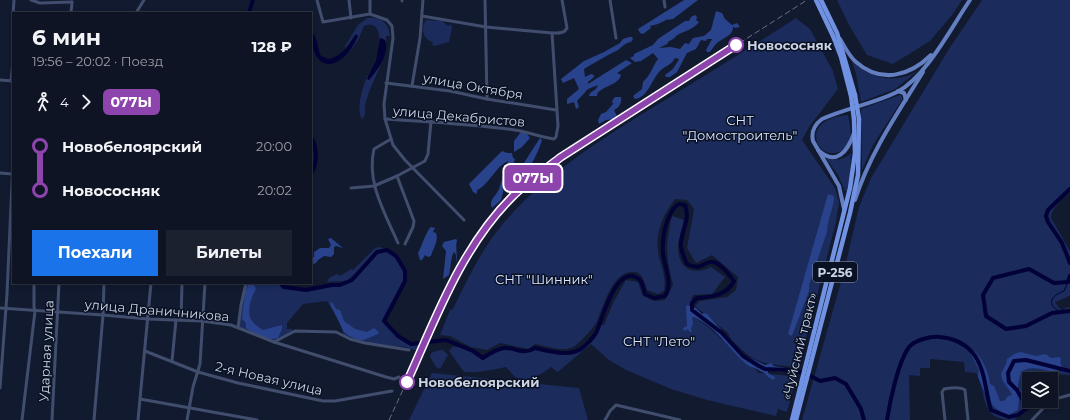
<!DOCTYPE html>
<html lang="ru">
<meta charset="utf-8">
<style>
body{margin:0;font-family:Montserrat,sans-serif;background:#1c2130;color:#f1f3f6;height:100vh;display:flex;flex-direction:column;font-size:15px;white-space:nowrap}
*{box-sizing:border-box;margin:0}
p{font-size:13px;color:#9b9ea6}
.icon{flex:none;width:22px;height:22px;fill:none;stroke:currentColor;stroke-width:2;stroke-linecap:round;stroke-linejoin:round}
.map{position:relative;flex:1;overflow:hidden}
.side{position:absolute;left:12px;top:12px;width:300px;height:272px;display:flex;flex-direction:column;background:#0e1423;border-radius:0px;box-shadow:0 2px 6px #0003,0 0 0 1px #2e3341}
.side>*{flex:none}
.badge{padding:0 8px;border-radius:6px;font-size:14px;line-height:26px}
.buttons{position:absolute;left:1022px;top:372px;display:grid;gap:8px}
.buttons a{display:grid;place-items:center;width:36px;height:36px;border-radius:0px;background:#0e1423;box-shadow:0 2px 6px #0003,0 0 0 1px #2e3341;font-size:20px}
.map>.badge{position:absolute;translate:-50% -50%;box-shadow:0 0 0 2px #fff}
.legs{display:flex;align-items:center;gap:6px;height:44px;padding:0 20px;font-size:13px}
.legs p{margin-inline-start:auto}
.overview{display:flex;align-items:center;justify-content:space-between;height:68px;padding:0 20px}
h1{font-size:22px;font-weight:700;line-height:30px}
.button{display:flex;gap:8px;margin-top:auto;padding:8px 20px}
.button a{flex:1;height:46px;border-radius:0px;background:#1a73e8;color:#fff;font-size:16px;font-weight:700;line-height:46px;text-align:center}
.button a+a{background:#1c2130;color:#f1f3f6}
ul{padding:0 20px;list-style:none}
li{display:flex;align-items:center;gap:14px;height:44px;font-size:15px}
li i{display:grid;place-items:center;width:6px;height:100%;margin:0 5px;background:currentColor}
li i::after{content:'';width:10px;height:10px;margin:-5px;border:3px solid;border-radius:50%;background:#0e1423}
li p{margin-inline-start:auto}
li:first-child i{background:linear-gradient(#0000 50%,currentColor 0)}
li:last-child i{background:linear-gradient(currentColor 50%,#0000 0)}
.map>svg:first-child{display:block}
.green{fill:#1a2b5c}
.forest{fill:#29428c}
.water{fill:#020237}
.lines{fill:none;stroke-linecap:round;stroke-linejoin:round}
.stream{stroke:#020237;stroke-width:1}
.river{stroke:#020237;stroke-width:4}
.minor{stroke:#404d6d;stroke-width:3}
.major{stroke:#637ec1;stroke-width:4}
.highway{stroke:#7192e3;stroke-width:4.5}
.rail{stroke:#686f81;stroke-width:1;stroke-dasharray:6 3;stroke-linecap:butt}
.highway-bridge{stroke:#7192e3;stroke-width:4.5}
.line-1-casing{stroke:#fff;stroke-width:9}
.line-1{stroke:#8e44ad;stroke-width:6}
.stop-1-dot{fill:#fff;stroke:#8e44ad;stroke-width:2}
.labels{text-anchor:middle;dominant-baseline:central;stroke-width:3;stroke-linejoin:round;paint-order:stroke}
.shield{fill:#091125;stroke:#9299a9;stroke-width:1}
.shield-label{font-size:12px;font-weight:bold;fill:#ccd3e1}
.stop-label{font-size:13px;font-weight:bold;fill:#ccd3e1;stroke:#091125;text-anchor:start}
.street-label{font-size:13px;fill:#ccd3e1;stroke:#091125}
.park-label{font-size:13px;fill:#dae4fa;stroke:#091125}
</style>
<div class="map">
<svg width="1070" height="420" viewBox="0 0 1070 420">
<rect width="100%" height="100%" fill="#121a2f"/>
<g class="green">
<path d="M837 0H962L952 15 930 41 893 64 867 55 849 25Z"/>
<path d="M982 0H1070V192C1063 199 1051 208 1051 218L1070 251V295L1067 297 1055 302 1059 308 1064 311 1065 308 1070 307V375L1039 373 1038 379H1029V401H1033V404L1014 420C978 420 988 395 976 373L965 372 964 362 930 359V368H920V376L909 375 910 420H802L844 271 859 207 871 178 949 49Z"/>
<path d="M367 18C374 17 384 19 387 26 389 29 389 32 390 36H386V42L385 40 380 38 379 41C380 31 376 21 364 26L358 40 347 55 356 40 355 35 345 49V46L358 25Z"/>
<path d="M796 18 810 29 833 71 838 89 809 127 802 140 835 188 839 202 836 222 787 412 778 409 776 416 707 400 671 389 626 370 609 360 591 344 559 371 557 372 551 367C541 374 528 384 515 377 512 374 509 370 506 367 491 370 479 373 464 372L449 351 452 347C464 345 472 353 483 358L492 352 504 348 517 351 536 350 555 354 577 352 598 331 601 325H604L613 303 626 280 638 282 643 296 654 301 665 300 673 285C666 257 665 244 672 216L684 220C682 229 678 240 678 249 679 269 693 276 711 267L725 277 712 294 693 295 687 312 707 326 759 373 792 376 793 367C769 363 757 366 738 346 734 342 730 339 728 333L695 306 700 301 727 297 736 290 738 277 712 255 696 263 687 248 694 209 687 200 675 199C662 216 654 235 659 257 663 270 666 279 664 291L658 294 647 290C644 281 642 270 631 272 611 273 603 309 596 323 592 330 581 341 575 346 565 353 546 346 535 344L529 349 500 343 487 350 471 347 450 336 440 335 450 310 453 309C467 280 481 250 502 225 547 171 611 133 670 97 712 71 754 45 796 18Z"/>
<path d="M426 20 442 21 448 26 451 24 452 29 449 42 434 46 432 45 433 42C423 40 420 28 426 20Z"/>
<path d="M852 61C871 79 897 85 919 70L895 89 861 102 856 74Z"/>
<path d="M382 62C376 76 369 90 365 104 364 110 367 115 362 119 355 108 364 81 370 71L368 76 369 80Z"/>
<path d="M900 95 902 97V100L873 145 862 170 861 109Z"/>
<path d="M848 115C849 122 852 130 850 137 845 161 816 157 816 135 818 120 836 116 848 115Z"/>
<path d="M851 153 850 176 847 191H845L838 175 826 158C835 161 844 160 851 153Z"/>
<path d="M378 247 384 248 376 251 361 268 347 281 327 282 329 278 337 274 340 276 351 269 353 270 374 249Z"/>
<path d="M387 250 396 256 405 271 404 283 400 293 384 321 404 342 410 345H421L418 351 405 347 381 346 344 336 339 320 327 301 303 304 287 323V329H292L293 332 274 342 238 328 240 310 246 283H280L284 287 306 290 332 285H341L352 280 377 252Z"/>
<path d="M440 350H443L448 355 440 369 436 367 430 357 431 353Z"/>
<path d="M432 373 579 388 588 420H409Z"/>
</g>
<g class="forest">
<path d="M684 0H698L673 19 666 20 658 24 650 26 651 28 643 34 640 33 638 29Z"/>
<path d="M716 11 722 13 725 19 732 25 737 23 740 27 735 28 733 26C734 36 722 38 716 44 714 46 712 49 710 52H707L706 50 712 39H707L706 41 701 40 696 49 687 53 677 72 670 77H666L665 75 673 69 679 59 675 58C671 66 664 66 659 72 652 80 647 98 635 99L633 96 642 89 643 82C651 75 652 67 658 59L653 53 641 61 635 62 630 58 634 56V54L653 45 658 39 685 21H689L691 17 695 15 697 17 696 20 699 22C695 28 686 31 679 34 675 36 674 40 669 41L667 44 659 48 671 47 680 49 685 43 689 44 693 38 704 36 711 30Z"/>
<path d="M629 37H632L633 39 631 42C625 43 623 46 618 50 606 56 595 62 584 69L585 77 591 74 594 75V77L588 82V84L626 60 632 63 617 73 621 75C619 85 602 86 597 94V96H589L590 93 596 89 598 85 588 89 577 101 579 107 576 109 574 102 567 104V99L579 89 574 78 563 83 561 79 584 61 604 52 620 43 623 39Z"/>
<path d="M615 97H621C622 103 619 108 614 110L617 116 616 119 606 120 599 124 598 120 601 114 606 112 613 104 612 101Z"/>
<path d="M521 132 527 134 530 138 522 147 514 152V141Z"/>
<path d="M540 138 542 140C539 151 529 171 520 178L518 177V172Z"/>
<path d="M502 151 507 153H512L513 158 515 159 510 173 506 180 501 200 492 208C488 200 497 195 499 189 502 179 505 170 508 161 495 167 489 185 477 190V194L473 192 469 184Z"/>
<path d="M828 194 834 196C834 208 827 220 827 232L809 285V291L792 336 788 334Z"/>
<path d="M431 227 435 228 433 232 436 233C439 240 433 249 431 256L428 257 425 255 422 260H420L418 253C422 246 426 231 431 227Z"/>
<path d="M331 238 343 248 336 246 334 247V254L331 257 324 256 318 260 316 263 311 265V259L314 257V252L320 248H329L331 245 328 239Z"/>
<path d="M456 239 457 240C455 248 458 255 456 263V255L454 252 452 256 449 275 443 279 446 251 442 246 444 242Z"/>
<path d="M249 283H253L256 289C251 298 245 314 253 322 255 325 260 328 263 330L282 325V329L278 338C267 342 254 334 246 328V323L242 319V317L245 293Z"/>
<path d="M332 302 336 309 340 310 344 321 355 329 367 332 374 328 379 332 378 334 364 340H359L349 336 344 332 330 304Z"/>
<path d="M687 305 696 308 702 314 705 313 707 314 744 355 765 365 771 363 774 366 791 369 790 371H783L781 372 768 370V373L775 377 774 380C768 378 768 375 762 372 757 368 751 368 746 364 727 347 717 328 694 317L692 318 693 324 691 328 692 332H690L688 329 684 331 683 328 687 326 686 307Z"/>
<path d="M973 350C982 357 989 372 990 384L994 386 1000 401H1004L1008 396 1012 395C1009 387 1001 383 1001 373L1006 364 1007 359 1016 353 1021 352 1036 356 1046 354 1051 358 1060 357 1061 360 1060 363 1062 366 1057 372C1044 371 1032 364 1021 372L1018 385V388L1023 393 1019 400 1018 410 1009 415C990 410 985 393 978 377L979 370 971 354Z"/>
</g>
<g class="water">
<path d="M311 31C318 38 317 47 321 56L329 59C342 56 350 44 356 34L358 36C342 73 311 75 311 31Z"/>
<path d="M380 38 385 40C390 53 378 70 369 80L367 79 368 76 376 61Z"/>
</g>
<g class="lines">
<path class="stream" d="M1061 312C1046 305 1050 296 1064 291L1068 282"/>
<g class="river">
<path d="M249 13 253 0"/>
<path d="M311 137C317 148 318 162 311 174"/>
<path d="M1070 189 1048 210 1046 216 1048 222 1062 243 1070 263"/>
<path d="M1070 276 1068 282 1054 283 1029 269 993 278 983 295 986 316 1006 329 1026 326 1052 313 1070 311"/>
<path d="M280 283 284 287 306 290 332 285H340L352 280 377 252 387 250 396 256 401 264 405 271V281L384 321 398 336 411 344 446 340 473 351 483 358C489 354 496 349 504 348 516 347 522 356 535 348 549 351 568 357 581 349 586 345 593 338 596 333 602 321 613 274 632 276 642 277 643 287 645 294L654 298 665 296C673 284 665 268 663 254 662 240 663 228 670 215 672 210 674 207 679 204L685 205C690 219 683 228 681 242 680 250 684 257 687 264 704 272 703 260 713 262 722 264 729 275 734 281 727 295 712 297 697 298L692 303V310L722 333 743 356 759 366 765 369 788 370 805 373 820 381 835 378 846 384 861 409 864 420"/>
<path d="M887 420C890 401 898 362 909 347 915 340 931 336 940 337 952 338 964 343 972 352 986 368 985 392 991 410L1009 417 1018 415 1027 408 1017 390 1009 382 1008 373 1014 361 1026 360 1070 371"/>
</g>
<g class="minor">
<path d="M31 0 40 3 72 2"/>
<path d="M317 0 323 22 370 14"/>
<path d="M349 0 351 18"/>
<path d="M370 0V14L387 20 392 26 393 38 384 104 385 119 393 145 405 160 464 220"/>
<path d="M402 0V1"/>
<path d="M485 0 487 99"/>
<path d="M610 0 616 38"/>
<path d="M664 0 665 7"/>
<path d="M71 13 72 2"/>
<path d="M136 13 144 0"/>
<path d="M13 15 14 0"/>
<path d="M422 16 486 27 552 33"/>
<path d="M0 80 13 81"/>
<path d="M11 81 13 61"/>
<path d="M386 83 450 91 487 99 556 110"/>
<path d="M412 86 420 38 423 0"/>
<path d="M385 119C428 122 472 124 515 130 528 132 540 137 554 139L556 137 558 126 552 33C558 33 564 34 567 28L562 0"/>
<path d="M391 139 374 149C366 182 385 213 398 243"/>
<path d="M0 173 12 174"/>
<path d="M397 176 414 221 413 227 405 244"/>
<path d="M351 188 374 186 397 176 425 161 428 154 431 121"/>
<path d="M0 308 103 315 148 319 202 321 231 325 274 342 386 377 394 379 399 377"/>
<path d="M181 320 182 283"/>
<path d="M238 328 241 305 246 283"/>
<path d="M274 342 295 331 336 332 350 339 365 343 409 350"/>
<path d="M145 351 198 372 238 383 323 401H335L392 391"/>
<path d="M172 361 176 320"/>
<path d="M0 388 7 294 13 160"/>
<path d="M140 399 257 420"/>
<path d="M1051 400 1070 395"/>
<path d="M22 420 35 311 34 307V283"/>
<path d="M52 420 59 283"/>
<path d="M94 420 103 315 104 283"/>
<path d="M138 420 151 283"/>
<path d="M187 420 193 387 200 364 205 283"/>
<path d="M605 420 610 411 616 405 680 420"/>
<path d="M945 420 942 392 944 389C950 388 960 386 965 390L968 420"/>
<path d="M1032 420 1050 401"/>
</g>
<g class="major">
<path d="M840 39C845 47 849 56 856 62 881 84 910 76 931 55"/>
<path d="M898 91 904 93 906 100"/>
<path d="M818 150C836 167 848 151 854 133"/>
<path d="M855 200C870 153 897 114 923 72"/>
<path d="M844 209 839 186 813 141C811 132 814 125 822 119 846 108 873 104 897 92 926 77 951 28 970 0"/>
</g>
<g class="highway">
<path d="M816 0 833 36 841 57 851 96"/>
<path d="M821 0 837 33 855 95"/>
<path d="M792 420 850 188 855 153 854 119"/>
<path d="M796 420 850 213 858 175 859 119"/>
</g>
<path class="rail" d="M389 420C403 390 416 361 430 331 451 283 474 235 512 197 527 182 544 169 561 157L807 0"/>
<g class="highway-bridge">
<path d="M855 95 859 119"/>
<path d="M851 96 854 119"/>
</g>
</g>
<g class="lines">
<g class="line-1-casing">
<path id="line-1" d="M407 382C436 318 461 248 512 197 527 182 544 170 561 157L736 45"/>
</g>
<use href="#line-1" class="line-1"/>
</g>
<g class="stop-1-dot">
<circle cx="736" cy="45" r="7"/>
<circle cx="407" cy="382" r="7"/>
</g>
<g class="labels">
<rect class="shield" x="813" y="262" width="44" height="20" rx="3"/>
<g class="shield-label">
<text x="835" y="272">Р-256</text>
</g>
<g class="stop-label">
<text x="747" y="45">Новососняк</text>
<text x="418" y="382">Новобелоярский</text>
</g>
<g class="street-label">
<text transform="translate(473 86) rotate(10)">улица Октября</text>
<text transform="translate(459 116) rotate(5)">улица Декабристов</text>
<text transform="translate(157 310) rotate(5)">улица Драничникова</text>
<text transform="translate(799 346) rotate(-76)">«Чуйский тракт»</text>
<text transform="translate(46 351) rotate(-87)">Ударная улица</text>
<text transform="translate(269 378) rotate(13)">2-я Новая улица</text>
</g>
<g class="park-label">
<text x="740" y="120">СНТ<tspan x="740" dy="15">"Домостроитель"</tspan></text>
<text x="544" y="279">СНТ "Шинник"</text>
<text x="659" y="341">СНТ "Лето"</text>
</g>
</g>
</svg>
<div class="buttons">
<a><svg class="icon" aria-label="layers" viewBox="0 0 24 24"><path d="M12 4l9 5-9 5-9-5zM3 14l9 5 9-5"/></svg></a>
</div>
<b class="badge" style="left:533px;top:178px;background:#8e44ad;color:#fff">077Ы</b>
<section class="side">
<div class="overview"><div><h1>6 мин</h1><p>19:56 – 20:02 · Поезд</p></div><b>128 ₽</b></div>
<div class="legs"><svg class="icon" aria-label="walk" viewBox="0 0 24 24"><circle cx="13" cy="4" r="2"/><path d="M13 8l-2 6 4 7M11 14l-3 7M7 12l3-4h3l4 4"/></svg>4<svg class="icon" aria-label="forward" viewBox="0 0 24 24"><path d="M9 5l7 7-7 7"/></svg><b class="badge" style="background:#8e44ad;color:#fff">077Ы</b></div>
<ul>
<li><i style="color:#8e44ad"></i><b>Новобелоярский</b><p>20:00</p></li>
<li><i style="color:#8e44ad"></i><b>Новососняк</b><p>20:02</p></li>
</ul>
<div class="button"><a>Поехали</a><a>Билеты</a></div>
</section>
</div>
